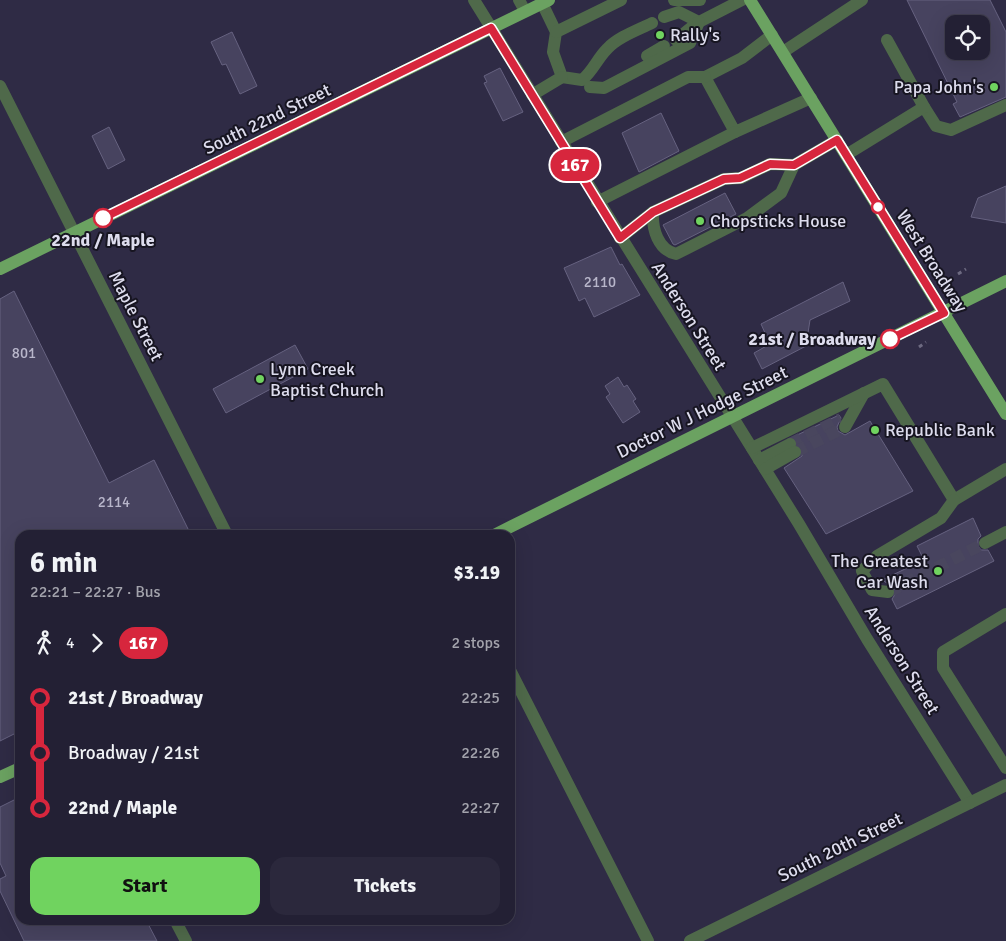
<!DOCTYPE html>
<meta charset="utf-8">
<style>
body{margin:0;font-family:Signika,sans-serif;background:#2b283c;color:#f1f3f6;height:100vh;display:flex;flex-direction:column;font-size:19px;white-space:nowrap}
*{box-sizing:border-box;margin:0}
p{font-size:16px;color:#a3a3ac}
.icon{flex:none;width:28px;height:28px;fill:none;stroke:currentColor;stroke-width:2;stroke-linecap:round;stroke-linejoin:round}
.map{position:relative;flex:1;overflow:hidden}
.sheet{position:absolute;left:15px;top:530px;width:500px;height:395px;display:flex;flex-direction:column;background:#232034;border-radius:15px;box-shadow:0 5px 20px #0002,0 0 0 1px #403e4f}
.sheet>*{flex:none}
.badge{padding:0 10px;border-radius:16px;font-size:18px;line-height:32px}
.tools{position:absolute;left:945px;top:15px;display:grid;gap:10px}
.tools a{display:grid;place-items:center;width:45px;height:45px;border-radius:10px;background:#232034;box-shadow:0 5px 20px #0002,0 0 0 1px #403e4f;font-size:25px}
.map>.badge{position:absolute;translate:-50% -50%;box-shadow:0 0 0 2px #fff}
.legs{display:flex;align-items:center;gap:8px;height:55px;padding:0 15px;font-size:16px}
.legs p{margin-inline-start:auto}
.summary{display:flex;align-items:center;justify-content:space-between;height:85px;padding:0 15px}
h1{font-size:28px;font-weight:700;line-height:38px}
.primary-button{display:flex;gap:10px;margin-top:auto;padding:10px 15px}
.primary-button a{flex:1;height:58px;border-radius:15px;background:#70d35f;color:#111;font-size:20px;font-weight:700;line-height:58px;text-align:center}
.primary-button a+a{background:#2b283c;color:#f1f3f6}
ul{padding:0 15px;list-style:none}
li{display:flex;align-items:center;gap:18px;height:55px;font-size:19px}
li i{display:grid;place-items:center;width:8px;height:100%;margin:0 6px;background:currentColor}
li i::after{content:'';width:12px;height:12px;margin:-6px;border:4px solid;border-radius:50%;background:#232034}
li p{margin-inline-start:auto}
li:first-child i{background:linear-gradient(#0000 50%,currentColor 0)}
li:last-child i{background:linear-gradient(currentColor 50%,#0000 0)}
.map>svg:first-child{display:block}
.building{fill:#47435f;stroke:#666280;fill-rule:evenodd}
.lines{fill:none;stroke-linecap:round;stroke-linejoin:round}
.minor-tunnel{stroke:#49465e;stroke-width:12;stroke-dasharray:12 6;stroke-linecap:butt}
.path{stroke:#6d6a81;stroke-width:3;stroke-dasharray:4 4;stroke-linecap:butt}
.minor{stroke:#4f694a;stroke-width:12}
.major{stroke:#6ba261;stroke-width:12}
.line-1-casing{stroke:#fff;stroke-width:11}
.line-1{stroke:#d7263d;stroke-width:8}
.poi-dot{fill:#70d35f;stroke:#171521;stroke-width:2}
.stop-1-dot{fill:#fff;stroke:#d7263d;stroke-width:2.5}
.labels{text-anchor:middle;dominant-baseline:central;stroke-width:4;stroke-linejoin:round;paint-order:stroke}
.number-label{font-size:15px;fill:#b8b6ca}
.poi-label{font-size:18px;fill:#dddced;stroke:#171521;text-anchor:start}
.street-label{font-size:18px;fill:#dddced;stroke:#171521}
.stop-label{font-size:18px;font-weight:bold;fill:#dddced;stroke:#171521}
</style>
<div class="map">
<svg width="1006" height="941" viewBox="0 0 1006 941">
<rect width="100%" height="100%" fill="#2f2b45"/>
<g class="building">
<path d="M907 0H990L1006 32V97L960 117 953 104 957 102ZM954 24H981V51H954Z"/>
<path d="M232 32 257 86 240 94 226 64 222 65 211 42Z"/>
<path d="M500 68 523 112 503 121 484 83 487 82 484 76Z"/>
<path d="M661 113 679 151 639 172 622 133Z"/>
<path d="M109 127 125 160 108 169 92 136Z"/>
<path d="M1006 186V223L971 217 978 198Z"/>
<path d="M725 193 736 214 675 245 673 244 663 225Z"/>
<path d="M611 247 620 265 622 264 640 295 594 317 585 298 579 301 564 268Z"/>
<path d="M843 282 850 301 810 320 806 346 762 369 754 353 770 344 761 324Z"/>
<path d="M14 291 109 483 154 460 191 535H20V731L0 741V299Z"/>
<path d="M295 345 308 369 226 413 213 389Z"/>
<path d="M618 377 624 387 627 385 636 399 633 401 640 412 623 423 606 397 610 394 605 386Z"/>
<path d="M839 415 841 418 837 427 838 431 845 435 870 421 913 491 826 534 784 468 802 456V448L793 437Z"/>
<path d="M973 518 981 536 978 539V546L981 550H988L994 561 897 609 892 599 896 593 895 588 882 580 924 560 917 546Z"/>
<path d="M20 797V920H146L157 941H24L0 891V879L6 876 0 863V807Z"/>
</g>
<g class="lines">
<g class="minor-tunnel">
<path d="M790 444 841 419"/>
<path d="M795 452 845 427"/>
<path d="M888 592 985 543"/>
</g>
<g class="path">
<path d="M958 274 966 269"/>
<path d="M919 347 926 342"/>
</g>
<g class="minor">
<path d="M474 0 799 524 867 639 970 803"/>
<path d="M519 0 525 11"/>
<path d="M674 0H700"/>
<path d="M542 3 556 32 553 52 562 77 582 80C593 71 597 59 607 49 618 37 638 30 652 23"/>
<path d="M664 17 679 12 699 22 742 0"/>
<path d="M556 32 621 0"/>
<path d="M772 35 742 58 705 77 735 132 811 98"/>
<path d="M676 40 697 23"/>
<path d="M783 52 862 0"/>
<path d="M647 56 664 46"/>
<path d="M0 86 227 535"/>
<path d="M590 87 604 88 690 43 699 22"/>
<path d="M532 95 562 77"/>
<path d="M924 107 936 126 951 130 1006 105"/>
<path d="M561 142 688 77H705"/>
<path d="M846 155 924 107 887 40"/>
<path d="M597 202 735 132"/>
<path d="M653 212C652 229 658 250 676 254L747 218 781 193 794 165"/>
<path d="M620 238 653 212 724 179 741 178 770 164 794 165 837 140"/>
<path d="M845 427 864 393"/>
<path d="M752 448 883 384 954 500 1006 469"/>
<path d="M759 460 790 444"/>
<path d="M765 469 795 452"/>
<path d="M985 543 1006 532"/>
<path d="M888 592 872 590 862 571 877 556 941 518 954 500"/>
<path d="M1006 614 943 652V668L1006 768"/>
<path d="M510 670 648 941"/>
<path d="M175 920 186 941"/>
<path d="M690 941 1006 785"/>
</g>
<g class="major">
<path d="M750 0 1006 414"/>
<path d="M0 269 549 0"/>
<path d="M494 535 1006 281"/>
<path d="M0 777 20 768"/>
</g>
</g>
<g class="lines">
<g class="line-1-casing">
<path id="line-1" d="M103 218 491 28 620 238 653 212 724 179 740 178 770 164 794 165 837 140 944 313 890 339"/>
</g>
<use href="#line-1" class="line-1"/>
</g>
<g class="poi-dot">
<circle cx="660" cy="35" r="5"/>
<circle cx="994" cy="87" r="5"/>
<circle cx="700" cy="221" r="5"/>
<circle cx="260" cy="379" r="5"/>
<circle cx="875" cy="430" r="5"/>
<circle cx="938" cy="571" r="5"/>
</g>
<g class="stop-1-dot">
<circle cx="878" cy="207" r="6"/>
<circle cx="103" cy="218" r="9"/>
<circle cx="890" cy="339" r="9"/>
</g>
<g class="labels">
<g class="number-label">
<text x="600" y="282">2110</text>
<text x="24" y="353">801</text>
<text x="114" y="502">2114</text>
</g>
<g class="poi-label">
<text x="670" y="35">Rally's</text>
<text x="984" y="87" text-anchor="end">Papa John's</text>
<text x="710" y="221">Chopsticks House</text>
<text x="270" y="369">Lynn Creek<tspan x="270" dy="21">Baptist Church</tspan></text>
<text x="885" y="430">Republic Bank</text>
<text x="928" y="561" text-anchor="end">The Greatest<tspan x="928" dy="21">Car Wash</tspan></text>
</g>
<g class="street-label">
<text transform="translate(267 119) rotate(-26)">South 22nd Street</text>
<text transform="translate(932 261) rotate(58)">West Broadway</text>
<text transform="translate(136 316) rotate(63)">Maple Street</text>
<text transform="translate(689 316) rotate(58)">Anderson Street</text>
<text transform="translate(702 412) rotate(-26)">Doctor W J Hodge Street</text>
<text transform="translate(902 660) rotate(58)">Anderson Street</text>
<text transform="translate(840 847) rotate(-26)">South 20th Street</text>
</g>
<g class="stop-label">
<text x="103" y="240">22nd / Maple</text>
<text x="876" y="339" text-anchor="end">21st / Broadway</text>
</g>
</g>
</svg>
<div class="tools">
<a><svg class="icon" aria-label="locate" viewBox="0 0 24 24"><circle cx="12" cy="12" r="6"/><path d="M12 2v4M12 18v4M2 12h4M18 12h4"/></svg></a>
</div>
<b class="badge" style="left:575px;top:165px;background:#d7263d;color:#fff">167</b>
<section class="sheet">
<div class="summary"><div><h1>6 min</h1><p>22:21 – 22:27 · Bus</p></div><b>$3.19</b></div>
<div class="legs"><svg class="icon" aria-label="walk" viewBox="0 0 24 24"><circle cx="13" cy="4" r="2"/><path d="M13 8l-2 6 4 7M11 14l-3 7M7 12l3-4h3l4 4"/></svg>4<svg class="icon" aria-label="forward" viewBox="0 0 24 24"><path d="M9 5l7 7-7 7"/></svg><b class="badge" style="background:#d7263d;color:#fff">167</b><p>2 stops</p></div>
<ul>
<li><i style="color:#d7263d"></i><b>21st / Broadway</b><p>22:25</p></li>
<li><i style="color:#d7263d"></i><span>Broadway / 21st</span><p>22:26</p></li>
<li><i style="color:#d7263d"></i><b>22nd / Maple</b><p>22:27</p></li>
</ul>
<div class="primary-button"><a>Start</a><a>Tickets</a></div>
</section>
</div>
